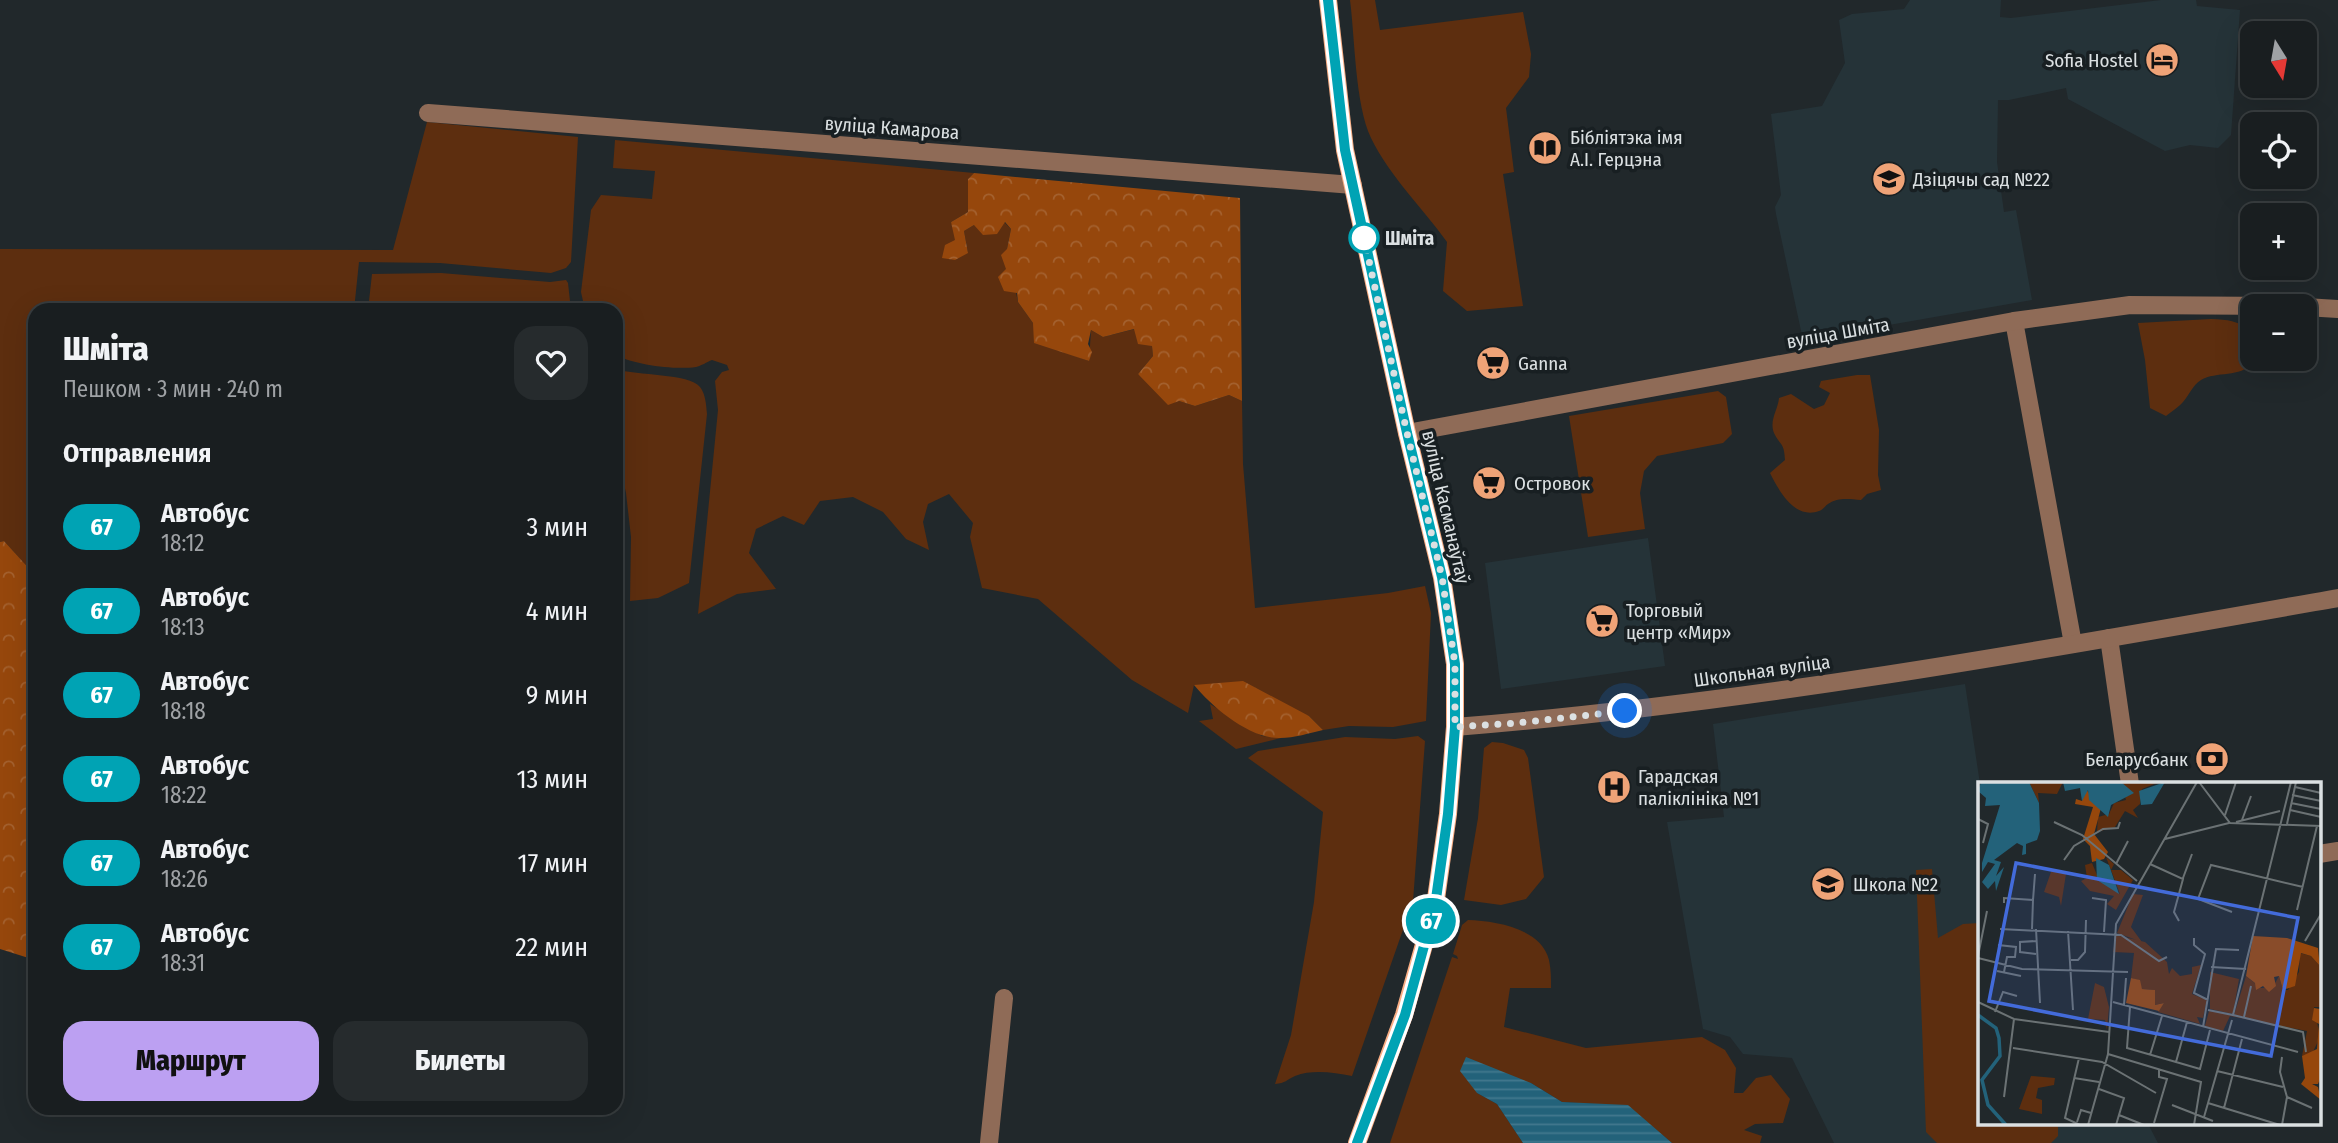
<!DOCTYPE html>
<html lang="ru">
<meta charset="utf-8">
<style>
body{margin:0;font-family:"Fira Sans Condensed",sans-serif;background:#262b2d;color:#f1f3f6;height:100vh;display:flex;flex-direction:column;font-size:26px;white-space:nowrap}
*{box-sizing:border-box;margin:0}
p{font-size:23px;color:#9fa2a5}
.icon{flex:none;width:38px;height:38px;fill:none;stroke:currentColor;stroke-width:2;stroke-linecap:round;stroke-linejoin:round}
.map{position:relative;flex:1;overflow:hidden}
.panel{position:absolute;left:28px;top:303px;width:595px;height:812px;display:flex;flex-direction:column;background:#191e20;border-radius:21px;box-shadow:0 7px 28px #0002,0 0 0 2px #373c3e}
.panel>*{flex:none}
.badge{padding:0 14px;border-radius:23px;font-size:24px;line-height:46px}
.needle{width:46px;rotate:169deg}
.controls{position:absolute;left:2240px;top:21px;display:grid;gap:14px}
.controls a{display:grid;place-items:center;width:77px;height:77px;border-radius:14px;background:#191e20;box-shadow:0 7px 28px #0002,0 0 0 2px #373c3e;font-size:35px}
.you{position:absolute;width:35px;height:35px;margin:-18px;border:5px solid #fff;border-radius:50%;background:#1a73e8;box-shadow:0 0 0 10px #1a73e833}
.map>.badge{position:absolute;translate:-50% -50%;box-shadow:0 0 0 4px #fff}
h2{padding:0 35px;font-size:26px;line-height:63px}
.round{display:grid;place-items:center;flex:none;width:74px;height:74px;border-radius:21px;background:#262b2d}
.overview{display:flex;align-items:center;justify-content:space-between;height:119px;padding:0 35px}
h1{font-size:33px;font-weight:800;line-height:52px}
.action{display:flex;gap:14px;margin-top:auto;padding:14px 35px}
.action a{flex:1;height:80px;border-radius:21px;background:#bca0f2;color:#111;font-size:28px;font-weight:800;line-height:80px;text-align:center}
.action a+a{background:#262b2d;color:#f1f3f6}
ul{padding:0;list-style:none}
li{display:flex;align-items:center;gap:21px;height:84px;padding:0 35px}
li div{flex:1}
li b{display:block;font-size:26px}
li em{font-style:normal}
li .badge{min-width:77px;font-weight:700;text-align:center}
.map>svg:first-child{display:block}
.built{fill:#253338}
.green{fill:#5d2e0f}
.forest{fill:url(#forest-crowns)}
.water{fill:url(#water-rules)}
.lines{fill:none;stroke-linecap:round;stroke-linejoin:round}
.minor{stroke:#8f6b57;stroke-width:18}
.major{stroke:#f9ae84;stroke-width:18}
.line-casing{stroke:#fff;stroke-width:16}
.line{stroke:#00a3b4;stroke-width:10}
.walk{stroke:#dbe0e2;stroke-width:7;stroke-dasharray:0 12.6}
.stop-dot{fill:#fff;stroke:#00a3b4;stroke-width:3.5}
.labels{text-anchor:middle;dominant-baseline:central;stroke-width:7;stroke-linejoin:round;paint-order:stroke}
.poi-label{font-size:19px;fill:#dbe0e2;stroke:#181f22;text-anchor:start}
.street-label{font-size:19px;fill:#dbe0e2;stroke:#181f22}
.stop-label{font-size:19px;font-weight:bold;fill:#dbe0e2;stroke:#181f22;text-anchor:start}
.inset-river{fill:none;stroke:#23627a;stroke-width:3.5}
.inset-road{fill:none;stroke:#6b7274;stroke-width:2}
.view{fill:#436bda;fill-opacity:0.15;stroke:#436bda;stroke-width:3.5}
.inset-edge{fill:none;stroke:#dbe0e2;stroke-width:3.5}
</style>
<div class="map">
<svg width="2338" height="1143" viewBox="0 0 2338 1143">
<defs>
<pattern id="forest-crowns" width="20" height="18" patternUnits="userSpaceOnUse" patternTransform="scale(1.75)"><rect width="20" height="18" fill="#96470c"/><path d="M2 6a3 3 0 1 1 6 0M12 15a3 3 0 1 1 6 0" fill="none" stroke="#a4612f"/></pattern>
<pattern id="water-rules" width="6" height="5" patternUnits="userSpaceOnUse" patternTransform="scale(1.75)"><rect width="6" height="5" fill="#23627a"/><path d="M0 2.5h6" fill="none" stroke="#42788d"/></pattern>
</defs>
<rect width="100%" height="100%" fill="#21282b"/>
<g class="built">
<path d="M1910 0H2001L2000 17 2011 18 2161 0H2196L2197 6 2240 10 2231 135 2218 148 2190 145 2165 151 2068 99 2066 88 2009 100H1998L1997 162 2004 212 2016 210 2032 300 1803 340 1776 214 1775 207 1781 195 1771 114 1822 106 1845 63 1839 20 1852 14 1904 9Z"/>
<path d="M1648 538 1665 666 1501 689 1485 563Z"/>
<path d="M1965 684 1980 784 1979 1124H2148L2158 1143H1834L1792 1058 1743 1054 1730 1037 1703 1029 1667 822 1724 817 1713 724Z"/>
</g>
<g class="green">
<path d="M1350 0H1375L1380 30 1523 12 1531 54 1529 77 1506 108 1514 172 1503 174 1523 306 1467 311 1443 291 1447 242C1422 207 1390 177 1371 138 1355 104 1355 39 1350 0Z"/>
<path d="M427 122 578 137 571 262 566 268 551 273 440 263 359 262 354 310H35V575L4 541 0 542V249L393 250Z"/>
<path d="M615 140 974 173 968 179V212L951 222 968 253 964 231 974 225 1004 222 1011 229 1007 249 1018 302 1033 323 1062 351 1089 361 1091 330 1103 337 1135 329 1152 346 1153 356 1138 374 1179 401 1195 406 1229 395 1242 401 1243 464 1255 608 1388 593 1425 586 1431 613 1426 721 1393 727 1349 726 1323 730 1309 716 1194 685 1188 713 1132 680 1038 599 982 588 970 537 973 523 949 494 928 504 923 522 929 550 906 539 883 512 853 497 820 501 804 525 783 516 756 529 749 553 776 589 737 594 698 614 718 410 715 381 722 372 729 370 727 365 712 360C707 362 701 366 696 367 674 370 635 365 616 355V310H585L581 292 591 210 601 195 652 199 655 171 613 168Z"/>
<path d="M441 273 550 282 566 280 568 283 571 310H368L372 274Z"/>
<path d="M2211 319C2245 320 2254 327 2252 363 2241 378 2216 371 2201 380 2192 386 2190 394 2183 402 2179 407 2172 411 2166 416L2150 408 2145 360 2138 323Z"/>
<path d="M616 369C637 376 689 373 700 387 706 395 706 405 707 414L689 583 658 598 630 601 631 537 626 493 616 446Z"/>
<path d="M1857 375H1870L1879 430 1878 475 1881 490 1867 494 1861 500C1849 499 1838 497 1828 504 1825 506 1823 510 1819 511 1795 520 1779 491 1770 473L1785 460C1784 441 1780 446 1774 433 1769 420 1778 410 1779 398L1791 394 1814 409 1824 405 1830 393 1819 387 1821 381Z"/>
<path d="M1718 391 1726 397 1732 434 1723 443 1657 456 1644 471 1640 493 1645 529 1588 537 1569 416Z"/>
<path d="M616 505 622 573 616 570Z"/>
<path d="M1210 704 1262 736 1281 738 1236 749 1199 721 1213 719Z"/>
<path d="M1418 736 1425 741 1413 901 1352 1076C1334 1073 1314 1069 1295 1076 1286 1080 1286 1083 1275 1084L1291 1035 1314 902 1323 812 1248 758 1258 751 1345 737 1395 739Z"/>
<path d="M1492 742 1503 743 1524 750 1528 758 1544 877 1526 899 1501 905 1464 900 1478 818 1484 748Z"/>
<path d="M1932 869 1938 938 1963 924 1979 923V1124H2058V1136L2051 1143H1937L1926 1132 1916 870Z"/>
<path d="M1468 920C1495 921 1541 928 1549 960 1551 969 1551 979 1551 988H1510L1504 1027 1586 1048 1702 1037 1725 1050 1736 1068 1734 1093H1743L1756 1078 1771 1075 1790 1099 1783 1123 1755 1124 1744 1130 1762 1136 1760 1143H1672L1628 1106 1562 1102 1531 1083 1477 1093 1497 1104 1523 1143H1390L1452 957 1458 959 1457 956 1453 954 1462 925Z"/>
</g>
<g class="forest">
<path d="M974 173 1240 198 1242 401 1229 395 1195 406 1179 401 1168 405 1138 374 1153 356 1152 346 1138 344 1134 329 1103 337 1091 330 1088 344 1092 352 1089 361 1034 343 1033 323 1018 302 1017 293 1004 291 998 277 1006 269 1001 255 1007 249 1011 229 1005 222 997 234 983 235 974 225 964 231 968 253 955 260 942 258 945 245 955 240 951 222 968 212V179Z"/>
<path d="M4 541 35 575V960L0 949V542Z"/>
<path d="M1243 681 1309 716 1323 730C1310 733 1294 738 1280 738 1250 739 1212 707 1194 685Z"/>
</g>
<path class="water" d="M1466 1057 1531 1083 1562 1102 1628 1105 1672 1143H1523L1497 1104 1477 1093 1460 1071Z"/>
<g class="lines">
<g class="minor">
<path d="M428 113 1353 185"/>
<path d="M2305 307 2338 309"/>
<path d="M2014 321 2073 644"/>
<path d="M1407 433 2014 321 2130 305 2280 306"/>
<path d="M2109 638 2130 784"/>
<path d="M1455 727C1751 703 2045 650 2338 598"/>
<path d="M2319 854 2338 851"/>
<path d="M989 1143 1004 998"/>
</g>
<path class="major" d="M1328 0 1345 150 1407 433 1442 577 1455 664V727L1448 814 1435 906 1404 1015 1357 1143"/>
</g>
<g class="lines">
<g class="line-casing">
<path id="line" d="M1328 0 1345 150 1407 433 1442 577 1455 664V727L1448 814 1435 906 1405 1015 1357 1143"/>
</g>
<use href="#line" class="line"/>
<path class="walk" d="M1364 238 1407 433 1442 577 1455 664V727L1517 723 1625 711"/>
</g>
<defs>
<g id="hotel-disc" transform="scale(1.75)"><circle r="9.5" fill="#efa377" stroke="#181f22"/><path d="M-6-4.5h1.5V1H6V5H4.5V3h-9V5H-6ZM-4 0a1.8 1.8 0 1 1 3.6 0ZM.5 0V-2.5h3Q6-2.5 6 0Z" fill="#111"/></g>
<g id="library-disc" transform="scale(1.75)"><circle r="9.5" fill="#efa377" stroke="#181f22"/><path d="M-6-4Q-3-5.5-.7-3.5V5Q-3 3-6 4ZM6-4Q3-5.5 .7-3.5V5Q3 3 6 4Z" fill="#111"/></g>
<g id="school-disc" transform="scale(1.75)"><circle r="9.5" fill="#efa377" stroke="#181f22"/><path d="M0-5L7-2L0 1L-7-2ZM-4 1L0 2.5L4 1V4Q0 6-4 4Z" fill="#111"/></g>
<g id="supermarket-disc" transform="scale(1.75)"><circle r="9.5" fill="#efa377" stroke="#181f22"/><path d="M-6-5.5h2.5l.6 2H6L4.5 2H-2.5L-4.4-4H-6ZM-1.5 3.2a1.3 1.3 0 1 0 .1 0ZM3 3.2a1.3 1.3 0 1 0 .1 0Z" fill="#111"/></g>
<g id="bank-disc" transform="scale(1.75)"><circle r="9.5" fill="#efa377" stroke="#181f22"/><path d="M-6-4H6V4H-6ZM0-2.3a2.3 2.3 0 1 0 0 4.6a2.3 2.3 0 1 0 0-4.6Z" fill="#111"/></g>
<g id="hospital-disc" transform="scale(1.75)"><circle r="9.5" fill="#efa377" stroke="#181f22"/><path d="M-5-5h3v3.5h4V-5h3V5h-3V1.5h-4V5h-3Z" fill="#111"/></g>
</defs>
<g fill-rule="evenodd">
<use href="#hotel-disc" x="2162" y="60"/>
<use href="#library-disc" x="1545" y="148"/>
<use href="#school-disc" x="1889" y="179"/>
<use href="#supermarket-disc" x="1493" y="363"/>
<use href="#supermarket-disc" x="1489" y="483"/>
<use href="#supermarket-disc" x="1602" y="621"/>
<use href="#bank-disc" x="2212" y="759"/>
<use href="#hospital-disc" x="1614" y="787"/>
<use href="#school-disc" x="1828" y="884"/>
</g>
<circle class="stop-dot" cx="1364" cy="238" r="14"/>
<g class="labels">
<g class="poi-label">
<text x="2138" y="60" text-anchor="end">Sofia Hostel</text>
<text x="1570" y="137">Бібліятэка імя<tspan x="1570" dy="22">А.І. Герцэна</tspan></text>
<text x="1913" y="179">Дзіцячы сад №22</text>
<text x="1518" y="363">Ganna</text>
<text x="1514" y="483">Островок</text>
<text x="1626" y="610">Торговый<tspan x="1626" dy="22">центр «Мир»</tspan></text>
<text x="2188" y="759" text-anchor="end">Беларусбанк</text>
<text x="1638" y="776">Гарадская<tspan x="1638" dy="22">паліклініка №1</tspan></text>
<text x="1853" y="884">Школа №2</text>
</g>
<g class="street-label">
<text transform="translate(892 128) rotate(4)">вуліца Камарова</text>
<text transform="translate(1838 333) rotate(-10)">вуліца Шміта</text>
<text transform="translate(1446 507) rotate(77)">вуліца Касманаўтаў</text>
<text transform="translate(1762 671) rotate(-8)">Школьная вуліца</text>
</g>
<g class="stop-label">
<text x="1385" y="238">Шміта</text>
</g>
</g>
<g transform="translate(1978 782)">
<rect width="343" height="343" fill="#21282b"/>
<path d="M51 0H85L79 12 60 11 61 21ZM143 0H181L164 7 162 22 155 28 160 36 147 29 137 45 119 50 120 35 131 32 136 21 148 18ZM128 75 136 82 133 88H143L155 98 138 128 129 122 136 114 112 109 103 99 109 96 107 83 114 81 119 93 142 112ZM74 87 88 92 83 124 81 115 66 110ZM155 112 165 113 153 145 164 160 139 151ZM138 153 167 160 189 180 191 192 194 186 202 194 214 192V185L223 183 214 212 229 218 225 236 219 235 222 242 180 230 186 221 177 223 176 208 164 207 160 198 153 196 156 171 135 170ZM322 171 333 174 341 183 343 196V225H336L342 255 334 272 324 274 329 249 252 234 245 249 227 244 231 229 256 233 268 194 283 206 295 205 301 194 305 208H310L321 190ZM232 190 261 197 255 232 232 227ZM117 201 126 205 131 225 129 248 127 238 110 237ZM53 294 77 296 76 303 60 306 58 316 64 318V332L41 327Z" fill="#5d2e0f"/>
<path d="M107 6 123 26 116 52 130 70 126 77 114 80 112 64 105 57 115 25 97 22 98 17 104 19ZM275 154 309 156 340 166 343 196 341 183 333 174 323 171 317 204 305 208 301 194 296 195 298 204 291 210 285 204 278 208 277 201 268 194ZM153 196 162 198 164 207 177 208V223L186 221 181 229 148 221ZM343 221V295L340 302H334L340 305 343 318 323 302 327 296 324 274 339 267 341 242 334 238 336 226 342 227Z" fill="#96470c"/>
<path d="M3 0H51L61 21 62 49 59 58 48 62V72L44 73 45 64 39 61 16 78 23 80 18 94 26 85 18 109 17 99 10 107 4 100 17 82 10 80 4 90V81L22 23 7 24 8 16 0 9ZM85 0H143L156 11 133 23 130 35 111 18 110 8 104 19 102 6 87 9ZM187 0 174 22 163 23 161 9ZM118 76 131 83 141 112 119 98Z" fill="#23627a"/>
<path class="inset-river" d="M0 233 18 246 21 256 22 274 4 298 10 323 28 343"/>
<path class="inset-road" d="M221 0 252 41 343 44M317 5 343 11M314 13 343 19M313 21 343 27M312 28 343 35M247 33 258 0M0 37 10 42 5 61M264 38 273 14M76 40 104 53 159 99M258 40 302 29M309 42 318 0M187 57 251 41M86 78 96 64 125 47 140 46 142 40M138 82 150 59M172 82 205 97 196 130 201 139M205 96 214 72M114 116 128 118 126 150M55 118 57 92M26 121V116L55 118 54 147M319 128 339 44M254 130 220 117 233 83 325 105M22 147 143 153 181 179 189 175M58 147 62 221M90 149 95 228M216 156V163L227 172 216 211 230 218M327 159 343 132M20 163 38 165 37 175H29L26 190M58 172 42 170V160L58 159M0 174 9 129M0 176 44 187 150 190M93 178H100L107 170 108 138M233 185 268 187M19 189 43 194M0 220 36 237 131 250M135 220 320 270M146 223 148 196M152 225 149 266 198 280M230 228 255 233 313 0M17 230 25 210 39 214M255 233 325 250 328 270M266 235 273 204M209 240 198 280 222 287 232 248M225 245 238 167 261 168M35 266 124 280 178 311M130 272 223 300 216 343M172 273 184 234M304 275 302 290 309 315 334 326M101 276 87 336 102 343M239 289 305 305M96 296 121 300M121 307 146 316 138 343M26 315 36 237M230 321 302 343M194 323 235 339M246 326 264 257M141 333 166 343M226 335 254 238M99 340 103 328 113 331M176 341 189 297 181 295V287M110 343 130 272 138 142 219 0M304 343 309 315"/>
<path class="view" d="M38 81 320 136 293 274 11 219Z"/>
<rect width="343" height="343" class="inset-edge"/>
</g>
</svg>
<div class="controls">
<a><svg class="needle" viewBox="-14 -14 28 28"><path d="M0-13l5 13h-10z" fill="#e53935"/><path d="M0 13l5-13h-10z" fill="#9fa2a5"/></svg></a>
<a><svg class="icon" aria-label="locate" viewBox="0 0 24 24"><circle cx="12" cy="12" r="6"/><path d="M12 2v4M12 18v4M2 12h4M18 12h4"/></svg></a>
<a>+</a>
<a>−</a>
</div>
<div class="you" style="left:1625px;top:711px"></div>
<b class="badge" style="left:1431px;top:921px;background:#00a3b4;color:#fff">67</b>
<section class="panel">
<div class="overview"><div><h1>Шміта</h1><p>Пешком · 3 мин · 240 m</p></div><a class="round"><svg class="icon" aria-label="heart" viewBox="0 0 24 24"><path d="M12 20l-8-8c-3-5 5-10 8-4 3-6 11-1 8 4z"/></svg></a></div>
<h2>Отправления</h2>
<ul>
<li><span class="badge" style="background:#00a3b4;color:#fff">67</span><div><b>Автобус</b><p>18:12</p></div><em>3 мин</em></li>
<li><span class="badge" style="background:#00a3b4;color:#fff">67</span><div><b>Автобус</b><p>18:13</p></div><em>4 мин</em></li>
<li><span class="badge" style="background:#00a3b4;color:#fff">67</span><div><b>Автобус</b><p>18:18</p></div><em>9 мин</em></li>
<li><span class="badge" style="background:#00a3b4;color:#fff">67</span><div><b>Автобус</b><p>18:22</p></div><em>13 мин</em></li>
<li><span class="badge" style="background:#00a3b4;color:#fff">67</span><div><b>Автобус</b><p>18:26</p></div><em>17 мин</em></li>
<li><span class="badge" style="background:#00a3b4;color:#fff">67</span><div><b>Автобус</b><p>18:31</p></div><em>22 мин</em></li>
</ul>
<div class="action"><a>Маршрут</a><a>Билеты</a></div>
</section>
</div>
